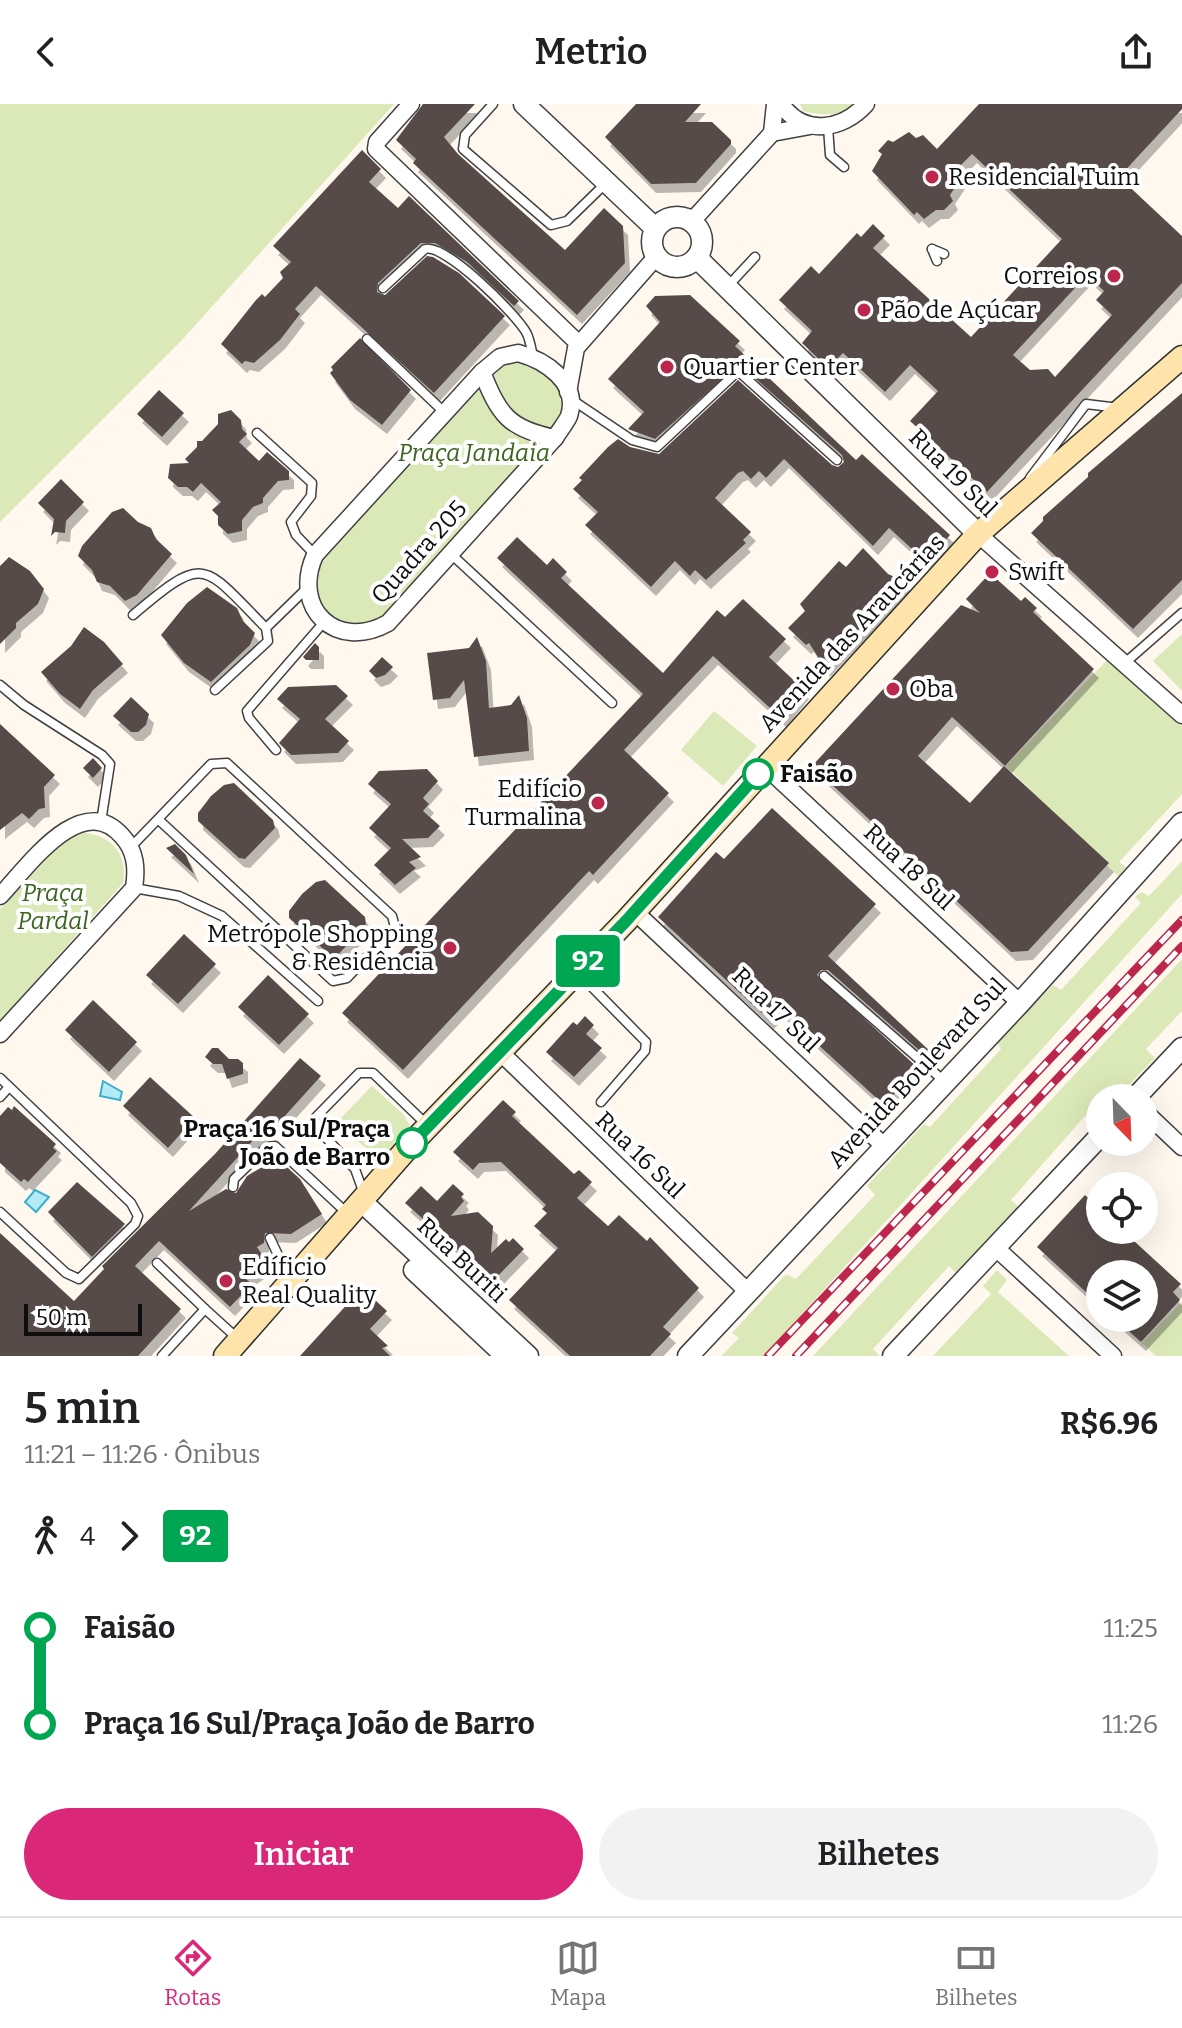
<!DOCTYPE html>
<html lang="pt">
<meta charset="utf-8">
<style>
body{margin:0;font-family:Bitter,serif;background:#f2f2f2;color:#202124;height:100vh;display:flex;flex-direction:column;font-size:30px;white-space:nowrap}
*{box-sizing:border-box;margin:0}
p{font-size:26px;color:#757577}
.icon{flex:none;width:44px;height:44px;fill:none;stroke:currentColor;stroke-width:2;stroke-linecap:round;stroke-linejoin:round}
.map{position:relative;height:1252px;overflow:hidden}
.side{display:flex;flex-direction:column;background:#fff;flex:1}
.side>*{flex:none}
.badge{padding:0 16px;border-radius:6px;font-size:28px;line-height:52px}
.needle{width:52px;rotate:157deg}
.tools{position:absolute;left:1086px;top:980px;display:grid;gap:16px}
.tools a{display:grid;place-items:center;width:72px;height:72px;border-radius:50%;background:#fff;box-shadow:0 8px 32px #0002;font-size:40px}
.scale{position:absolute;left:24px;bottom:20px;width:118px;box-sizing:border-box;padding-left:8px;border:4px solid #0e0e0e;border-top:0;font-size:22px;line-height:28px;white-space:nowrap;color:#0e0e0e;-webkit-text-stroke:6px #fff;paint-order:stroke}
.map>.badge{position:absolute;translate:-50% -50%;box-shadow:0 0 0 4px #fff}
.legs{display:flex;align-items:center;gap:12px;height:88px;padding:0 24px;font-size:26px}
.legs p{margin-inline-start:auto}
.head{display:flex;align-items:center;justify-content:space-between;height:136px;padding:0 24px}
h1{font-size:44px;font-weight:600;line-height:60px}
.primary-button{display:flex;gap:16px;margin-top:auto;padding:16px 24px}
.primary-button a{flex:1;height:92px;border-radius:48px;background:#db2777;color:#fff;font-size:32px;font-weight:600;line-height:92px;text-align:center}
.primary-button a+a{background:#f2f2f2;color:#202124}
ul{padding:0 24px;list-style:none}
li{display:flex;align-items:center;gap:28px;height:96px;font-size:30px}
li i{display:grid;place-items:center;width:12px;height:100%;margin:0 10px;background:currentColor}
li i::after{content:'';width:20px;height:20px;margin:-10px;border:6px solid;border-radius:50%;background:#fff}
li p{margin-inline-start:auto}
li:first-child i{background:linear-gradient(#0000 50%,currentColor 0)}
li:last-child i{background:linear-gradient(currentColor 50%,#0000 0)}
header{display:flex;justify-content:space-between;align-items:center;height:104px;padding:0 24px;background:#fff;font-size:36px;font-weight:600}
.tabs{display:flex;justify-content:space-around;align-items:center;height:112px;border-top:2px solid #e0e0e0;background:#fff;font-size:22px;color:#757577}
.tabs a{display:grid;justify-items:center;gap:4px}
.tabs .selected{color:#db2777}
.map>svg:first-child{display:block}
.green{fill:#dbe9b8}
.water{fill:#b4eaf6;stroke:#3bafcc;stroke-width:2}
.building{fill:#564c4a;fill-rule:evenodd;filter:url(#shadow)}
.lines{fill:none;stroke-linecap:round;stroke-linejoin:round}
.service-casing{stroke:#414141;stroke-width:11}
.minor-casing{stroke:#414141;stroke-width:19}
.tertiary-casing{stroke:#414141;stroke-width:23}
.secondary-casing{stroke:#303030;stroke-width:25}
.service{stroke:#fff;stroke-width:8}
.minor{stroke:#fff;stroke-width:16}
.tertiary{stroke:#fff;stroke-width:20}
.secondary{stroke:#fee4aa;stroke-width:22}
.rail-casing{stroke:#bd264c;stroke-width:8}
.rail{stroke:#fff;stroke-width:5;stroke-dasharray:15;stroke-linecap:butt}
.line-1-casing{stroke:#fff;stroke-width:18}
.line-1{stroke:#00a651;stroke-width:12}
.poi-dot{fill:#bd264c;stroke:#fff;stroke-width:3}
.stop-1-dot{fill:#fff;stroke:#00a651;stroke-width:4}
.labels{text-anchor:middle;dominant-baseline:central;stroke-width:8;stroke-linejoin:round;paint-order:stroke}
.poi-label{font-size:24px;fill:#0e0e0e;stroke:#fff;text-anchor:start}
.park-label{font-size:24px;font-style:italic;fill:#3b651e;stroke:#fff}
.street-label{font-size:24px;fill:#0e0e0e;stroke:#fff}
.stop-label{font-size:24px;font-weight:bold;fill:#0e0e0e;stroke:#fff;text-anchor:start}
</style>
<header><svg class="icon" aria-label="back" viewBox="0 0 24 24"><path d="M15 5l-7 7 7 7"/></svg>Metrio<svg class="icon" aria-label="share" viewBox="0 0 24 24"><path d="M12 15V3M7 8l5-5 5 5M5 13v7h14v-7"/></svg></header>
<div class="map">
<svg width="1182" height="1252" viewBox="0 0 1182 1252">
<defs>
<filter id="shadow"><feDropShadow dx="5" dy="9" stdDeviation="0" flood-color="#0004"/></filter>
</defs>
<rect width="100%" height="100%" fill="#fff8ef"/>
<g class="green">
<path d="M0 0H394L182 236 0 418Z"/>
<path d="M800 0H855C842 14 820 11 803 7Z"/>
<path d="M518 249 555 267 569 311 374 527 325 517 306 470 444 308Z"/>
<path d="M1182 530V587L1153 557Z"/>
<path d="M1109 554 1182 621V690L1119 758 1126 763 1119 773 1006 662Z"/>
<path d="M714 607 757 642 723 682 681 646Z"/>
<path d="M85 729C113 732 128 752 123 779L0 917V805L63 737Z"/>
<path d="M1182 757V790L764 1252H721L739 1234 732 1229 786 1170 796 1175 875 1091 867 1082 924 1020 930 1023 1001 945 997 939 1053 881 1061 886 1141 799 1135 793 1141 788 1149 792Z"/>
<path d="M1182 855V907L1146 945 1155 954 1116 994H1100V1011L1094 1018 1086 1011 1011 1096 1019 1103 956 1169 949 1162 873 1245 880 1252H813Z"/>
<path d="M372 982 404 1011 410 1022 386 1052 379 1055 336 1019Z"/>
<path d="M997 1166 1007 1176 998 1188 1069 1252H933L991 1190 983 1182Z"/>
<path d="M1182 1198V1252H1156L1142 1239Z"/>
</g>
<g class="water">
<path d="M103 977 122 988 120 996 100 992Z"/>
<path d="M35 1086 49 1093 36 1108 25 1098Z"/>
</g>
<g class="building">
<path d="M423 0H475L444 33 458 50 565 146 604 104 623 122 625 159 577 211 413 59 416 55 396 36Z"/>
<path d="M636 0H701L685 18H712L731 36V40L696 79 651 80 605 33Z"/>
<path d="M979 0H1182V5L1119 73 1182 132V179L987 388 910 317 938 287 910 261 885 288 843 249 828 264 802 239 812 227 779 196 811 162 819 170 857 129 861 133 873 120 885 132 873 144 971 233 1062 135 972 50 953 69 960 76 950 91 953 97 944 106H936L924 115 917 108 914 111 872 67 882 50 878 47 888 36 893 38 909 28 916 34 923 31 937 45ZM1087 171 1104 187 1096 196 1112 211 1055 273 1048 265 1030 266 1013 251Z"/>
<path d="M362 46 381 65 369 78 398 104 409 92 519 197 514 202 467 158 435 139H421L378 179 377 188 385 191 427 152 433 153 459 169 505 212 434 289 316 182 295 205 300 210 280 236 254 259 245 257 242 260 221 240 256 196 262 190 265 193 283 174 280 168 291 158 273 142Z"/>
<path d="M690 191 740 237 735 242 856 356 862 350 950 431 939 444 924 456 889 424 873 442 784 355 766 374 759 367 751 375 743 367 738 369 715 394 751 428 743 436 746 439 706 476 695 466 690 472 675 457 651 483 585 421 598 408 573 385 582 376 579 374 608 343 618 335 630 343 659 350 738 276 832 361 838 363 844 358 842 351 739 260 655 335 628 325 644 308 608 275 660 218 646 202 655 192Z"/>
<path d="M360 234 411 286 382 321 350 296 330 269 333 266 331 263Z"/>
<path d="M159 286 184 309 162 333 137 310Z"/>
<path d="M1182 289V476L1133 525 1031 429 1043 417V413L1088 373V369Z"/>
<path d="M231 306 241 316 242 325 247 330 239 338 259 357 267 348 289 367V376L278 377 263 394V399L253 403 242 416V427L228 430 218 421V412L212 406 221 398 201 379 193 388 187 383H178L168 374 170 360 189 359 185 355 197 343V337H202L218 320V310Z"/>
<path d="M61 375 84 398 66 417 65 429 55 428 51 432 54 415 38 399Z"/>
<path d="M123 404 138 418 151 424 156 435 172 450 137 491 125 497 110 482 97 478 92 466 78 452 82 442 112 408Z"/>
<path d="M517 433 547 461 553 454 567 468 561 474 663 569 717 506 725 513 743 495 786 535 769 553 804 586 781 614 713 552 624 646 669 689 593 771 589 767 403 966 342 909 643 590 497 454Z"/>
<path d="M863 444 888 470 906 478 825 564 809 539 806 541 788 524 805 507 800 500 839 457 846 463Z"/>
<path d="M9 453 30 467 44 485 38 500 16 519V524L0 540V462Z"/>
<path d="M990 469 1021 497 1025 493 1037 504 1033 508 1094 565 1005 662 952 613 918 652 970 699 1004 662 1109 759 1028 847 1011 848 812 662 961 501 980 509 966 495Z"/>
<path d="M207 483 237 504 243 517 255 529 250 541 211 578 184 559 161 531 187 499Z"/>
<path d="M84 523 104 538 123 560 93 586 80 605 60 590 41 568 71 542Z"/>
<path d="M477 533 486 557 489 604 511 601 519 591 527 614 529 647 474 653 464 576 450 594 433 596 427 549 469 544Z"/>
<path d="M315 539 319 543V556H306L303 553Z"/>
<path d="M382 553 393 563 385 571 376 574 369 567Z"/>
<path d="M336 581 348 592 325 615 349 637 338 649 291 651 279 639 300 615 277 595 288 583Z"/>
<path d="M131 593 149 610 146 621 138 628H131L113 612Z"/>
<path d="M0 620 55 671 44 683 45 704 39 705 29 715 22 709 0 726Z"/>
<path d="M93 654 102 664 93 674 83 664Z"/>
<path d="M427 665 438 677 423 694 429 700 423 707 440 722 428 734 402 735 421 753 409 758 416 764 395 781 374 761 391 744 369 724 391 700 368 680 379 667Z"/>
<path d="M234 679 273 716 275 724 245 755 239 754 198 717V709L211 692 224 681Z"/>
<path d="M772 704 876 800 828 852 932 949 928 954 828 866H821L817 871 918 964 884 1001 779 905 769 916 658 813 716 748 724 755Z"/>
<path d="M175 740 186 751 194 770 166 744Z"/>
<path d="M325 776 365 813 366 820 337 852 330 851 289 814V807L302 790 316 778Z"/>
<path d="M184 830 216 860 178 900 146 871Z"/>
<path d="M268 871 309 910 279 941 238 903Z"/>
<path d="M93 896 137 938 109 968 65 926Z"/>
<path d="M585 912 594 921 586 930 602 944 574 973 546 948 573 918 577 921Z"/>
<path d="M212 944H218L229 955H238L243 959V970L227 975 222 960H213L205 953Z"/>
<path d="M300 954 321 972 274 1024 269 1019 189 1107 226 1085 236 1089 247 1072 277 1054 300 1075 322 1110 291 1130 265 1129 264 1139 257 1143 268 1160 246 1175 252 1180 230 1203 159 1137 135 1162 181 1205 138 1252H0V1129L74 1197 104 1165 102 1162 215 1050Z"/>
<path d="M150 973 195 1014 168 1044 123 1002Z"/>
<path d="M503 996 516 1008 512 1012 574 1070 579 1066 592 1078 577 1094 608 1122 619 1111 647 1137 650 1133 699 1184 663 1223 671 1230 650 1252H570L509 1196 558 1144 534 1122 547 1109 542 1105 546 1101 501 1058 479 1059 473 1066 453 1048Z"/>
<path d="M14 1002 56 1040 53 1044 57 1047 28 1078 24 1075 21 1078 0 1059V1012L8 1003 12 1006Z"/>
<path d="M77 1078 125 1120 92 1153 48 1108Z"/>
<path d="M453 1080 464 1090 461 1093 464 1097 451 1112 478 1108 493 1122 491 1149 506 1135 509 1138 513 1134 524 1145 493 1177 405 1099 421 1082 437 1097Z"/>
<path d="M1085 1091 1100 1105V1126H1122L1181 1180 1173 1188 1180 1196 1141 1238 1114 1214H1144V1170H1100V1201L1037 1143Z"/>
<path d="M362 1184 387 1207 370 1225 388 1242 382 1244 390 1252H300Z"/>
</g>
<g class="lines">
<g class="service-casing">
<g id="service">
<path d="M493 0 465 31 463 45 551 121 567 117 606 79"/>
<path d="M828 23 830 51 844 63"/>
<path d="M932 145 937 157"/>
<path d="M932 145 944 150"/>
<path d="M728 182 755 153"/>
<path d="M383 184 425 145C445 139 515 209 526 228 530 235 531 244 533 253"/>
<path d="M367 235 444 308"/>
<path d="M571 295 632 336 657 343 738 267 837 356"/>
<path d="M257 329 312 379 311 392 291 418 296 431 315 451"/>
<path d="M1030 374 1086 300 1119 304"/>
<path d="M451 450 612 599"/>
<path d="M133 511C206 449 202 459 266 524L305 486"/>
<path d="M1126 558 1182 509"/>
<path d="M0 581 24 601 102 651 110 660 101 718"/>
<path d="M215 586 268 537 266 524"/>
<path d="M276 646 249 614 247 607 325 517"/>
<path d="M131 743 211 660 227 659 392 812 395 823 347 874 333 877 160 717"/>
<path d="M134 784 179 792 222 812 318 897"/>
<path d="M577 868 646 938 645 947 601 998"/>
<path d="M824 872 944 977"/>
<path d="M0 974 131 1099 138 1112 135 1120 79 1175 66 1169 0 1108"/>
<path d="M0 993 9 983"/>
<path d="M233 1083 234 1075 267 1043 275 1042 349 1111"/>
<path d="M364 1090 355 1065 316 1023 314 1015 359 969H373L427 1021"/>
<path d="M270 1134 278 1151 283 1178"/>
<path d="M157 1159 205 1205"/>
<path d="M162 1252 205 1205 237 1234"/>
</g>
</g>
<g class="minor-casing">
<g id="minor">
<path d="M411 0 377 38 376 45 579 240"/>
<path d="M781 0C803 32 842 27 866 0"/>
<path d="M772 29 810 22"/>
<path d="M692 117 772 29 775 0"/>
<path d="M518 249C544 256 580 278 569 312 566 319 559 327 555 334L388 519C336 548 291 504 315 451L482 268 500 253Z"/>
<path d="M482 268C499 310 508 325 555 334"/>
<path d="M568 288 576 244 656 153"/>
<path d="M978 430 1182 611"/>
<path d="M765 662 1020 899"/>
<path d="M0 792C27 764 81 685 122 732 136 747 137 765 134 784L0 930"/>
<path d="M634 807 884 1042"/>
<path d="M500 948 748 1188"/>
<path d="M1144 1007 1182 1043"/>
<path d="M996 1144 1113 1252"/>
</g>
</g>
<g class="tertiary-casing">
<g id="tertiary">
<path d="M524 0 655 124"/>
<circle cx="677" cy="138" r="25"/>
<path d="M697 154 978 430"/>
<path d="M1135 994 1182 944"/>
<path d="M361 1097 528 1252"/>
<path d="M414 1166 506 1252"/>
<path d="M688 1252 1020 899 1182 719"/>
<path d="M893 1252 1100 1032"/>
</g>
</g>
<g class="secondary-casing">
<path id="secondary" d="M225 1252 412 1039 626 817 978 430 1182 253"/>
</g>
<use href="#service" class="service"/>
<use href="#minor" class="minor"/>
<use href="#tertiary" class="tertiary"/>
<use href="#secondary" class="secondary"/>
<g class="rail-casing">
<g id="rail">
<path d="M768 1252 1182 816"/>
<path d="M796 1252 1182 842"/>
</g>
</g>
<use href="#rail" class="rail"/>
</g>
<g class="lines">
<g class="line-1-casing">
<path id="line-1" d="M412 1039 626 817 758 670"/>
</g>
<use href="#line-1" class="line-1"/>
</g>
<g class="poi-dot">
<circle cx="932" cy="73" r="8"/>
<circle cx="1114" cy="172" r="8"/>
<circle cx="864" cy="206" r="8"/>
<circle cx="667" cy="263" r="8"/>
<circle cx="992" cy="468" r="8"/>
<circle cx="893" cy="585" r="8"/>
<circle cx="598" cy="699" r="8"/>
<circle cx="450" cy="844" r="8"/>
<circle cx="226" cy="1177" r="8"/>
</g>
<g class="stop-1-dot">
<circle cx="758" cy="670" r="14"/>
<circle cx="412" cy="1039" r="14"/>
</g>
<g class="labels">
<g class="poi-label">
<text x="948" y="73">Residencial Tuim</text>
<text x="1098" y="172" text-anchor="end">Correios</text>
<text x="880" y="206">Pão de Açúcar</text>
<text x="683" y="263">Quartier Center</text>
<text x="1008" y="468">Swift</text>
<text x="909" y="585">Oba</text>
<text x="582" y="685" text-anchor="end">Edifício<tspan x="582" dy="28">Turmalina</tspan></text>
<text x="434" y="830" text-anchor="end">Metrópole Shopping<tspan x="434" dy="28">&amp; Residência</tspan></text>
<text x="242" y="1163">Edíficio<tspan x="242" dy="28">Real Quality</tspan></text>
</g>
<g class="park-label">
<text x="474" y="349">Praça Jandaia</text>
<text x="53" y="789">Praça<tspan x="53" dy="28">Pardal</tspan></text>
</g>
<g class="street-label">
<text transform="translate(953 369) rotate(45)">Rua 19 Sul</text>
<text transform="translate(419 448) rotate(-48)">Quadra 205</text>
<text transform="translate(852 529) rotate(-47)">Avenida das Araucárias</text>
<text transform="translate(909 763) rotate(43)">Rua 18 Sul</text>
<text transform="translate(776 906) rotate(44)">Rua 17 Sul</text>
<text transform="translate(917 969) rotate(-47)">Avenida Boulevard Sul</text>
<text transform="translate(640 1051) rotate(44)">Rua 16 Sul</text>
<text transform="translate(462 1156) rotate(43)">Rua Buriti</text>
</g>
<g class="stop-label">
<text x="780" y="670">Faisão</text>
<text x="390" y="1025" text-anchor="end">Praça 16 Sul/Praça<tspan x="390" dy="28">João de Barro</tspan></text>
</g>
</g>
</svg>
<div class="tools">
<a><svg class="needle" viewBox="-14 -14 28 28"><path d="M0-13l5 13h-10z" fill="#e53935"/><path d="M0 13l5-13h-10z" fill="#757577"/></svg></a>
<a><svg class="icon" aria-label="locate" viewBox="0 0 24 24"><circle cx="12" cy="12" r="6"/><path d="M12 2v4M12 18v4M2 12h4M18 12h4"/></svg></a>
<a><svg class="icon" aria-label="layers" viewBox="0 0 24 24"><path d="M12 4l9 5-9 5-9-5zM3 14l9 5 9-5"/></svg></a>
</div>
<div class="scale">50 m</div>
<b class="badge" style="left:588px;top:857px;background:#00a651;color:#fff">92</b>
</div>
<section class="side">
<div class="head"><div><h1>5 min</h1><p>11:21 – 11:26 · Ônibus</p></div><b>R$6.96</b></div>
<div class="legs"><svg class="icon" aria-label="walk" viewBox="0 0 24 24"><circle cx="13" cy="4" r="2"/><path d="M13 8l-2 6 4 7M11 14l-3 7M7 12l3-4h3l4 4"/></svg>4<svg class="icon" aria-label="forward" viewBox="0 0 24 24"><path d="M9 5l7 7-7 7"/></svg><b class="badge" style="background:#00a651;color:#fff">92</b></div>
<ul>
<li><i style="color:#00a651"></i><b>Faisão</b><p>11:25</p></li>
<li><i style="color:#00a651"></i><b>Praça 16 Sul/Praça João de Barro</b><p>11:26</p></li>
</ul>
<div class="primary-button"><a>Iniciar</a><a>Bilhetes</a></div>
</section>
<nav class="tabs">
<a class="selected"><svg class="icon" aria-label="directions" viewBox="0 0 24 24"><path d="M12 3l9 9-9 9-9-9zM9 14v-3h6M13 9l2 2-2 2"/></svg>Rotas</a>
<a><svg class="icon" aria-label="map" viewBox="0 0 24 24"><path d="M3 6l6-2 6 2 6-2v14l-6 2-6-2-6 2zM9 4v14M15 6v14"/></svg>Mapa</a>
<a><svg class="icon" aria-label="tickets" viewBox="0 0 24 24"><path d="M3 7h18v10H3zM15 7v10"/></svg>Bilhetes</a>
</nav>
